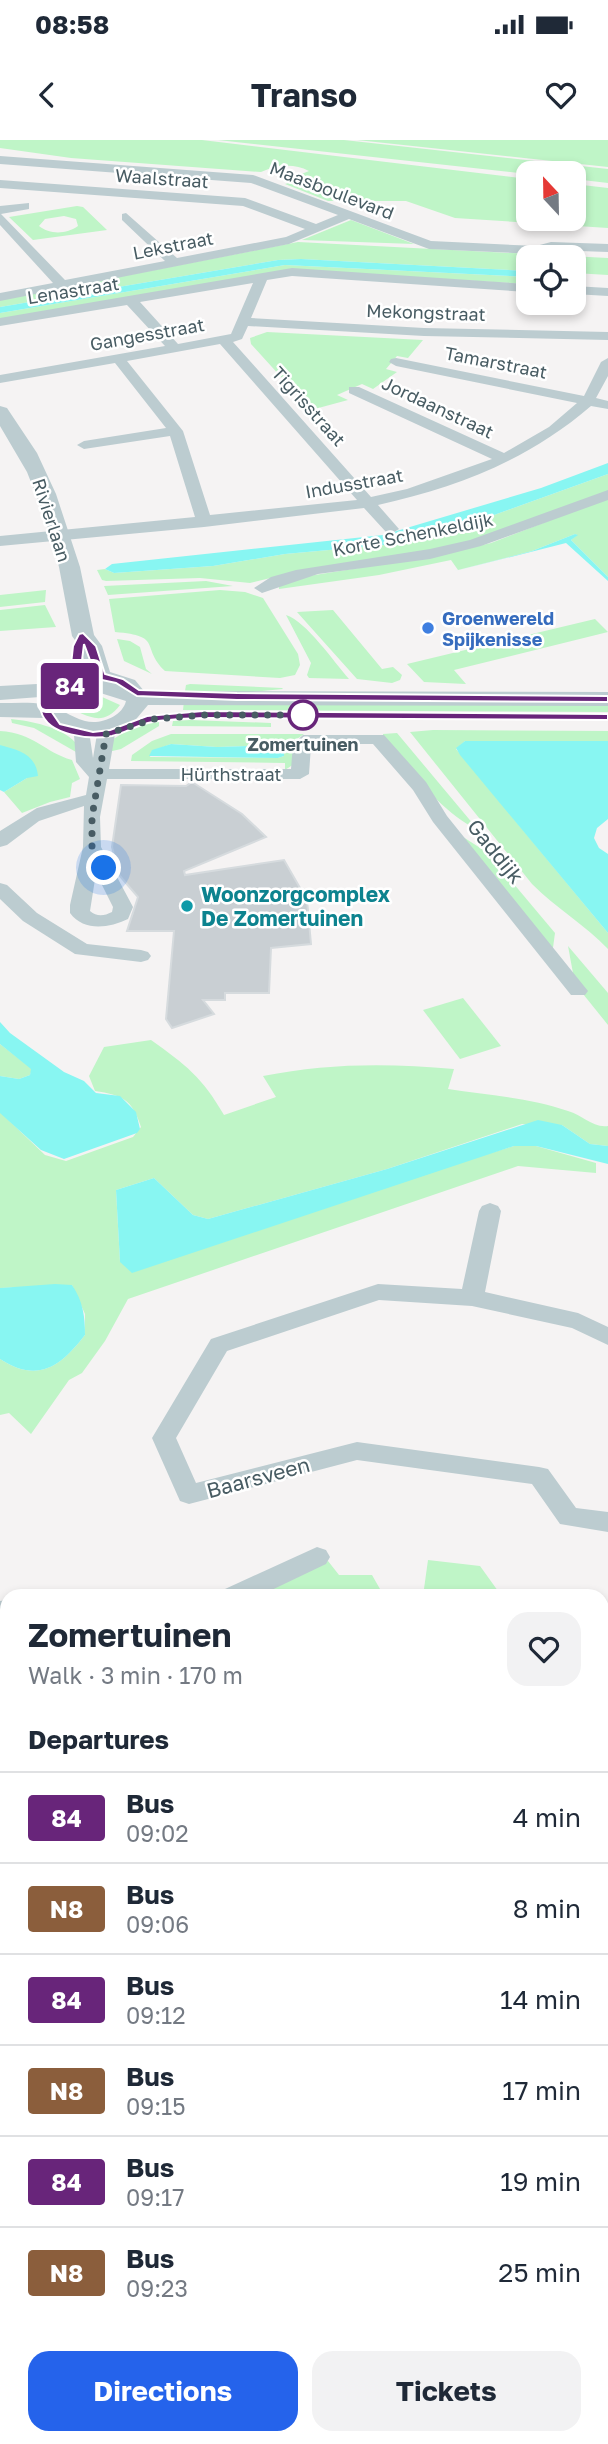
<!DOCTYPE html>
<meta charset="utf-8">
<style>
body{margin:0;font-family:"Golos Text",sans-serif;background:#f2f2f3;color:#1f2937;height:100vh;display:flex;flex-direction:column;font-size:26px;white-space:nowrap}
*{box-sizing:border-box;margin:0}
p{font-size:23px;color:#747a83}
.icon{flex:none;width:38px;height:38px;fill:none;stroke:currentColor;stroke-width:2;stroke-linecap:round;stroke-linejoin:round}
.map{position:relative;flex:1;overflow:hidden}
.sheet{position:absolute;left:0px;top:1449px;width:609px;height:856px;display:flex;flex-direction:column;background:#fff;border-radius:21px 21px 0 0;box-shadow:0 4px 10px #0003}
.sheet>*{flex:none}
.badge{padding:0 14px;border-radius:5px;font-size:24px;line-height:46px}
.needle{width:46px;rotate:338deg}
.buttons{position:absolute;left:516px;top:21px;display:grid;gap:14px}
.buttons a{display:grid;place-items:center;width:70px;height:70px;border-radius:14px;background:#fff;box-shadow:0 4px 10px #0003;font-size:35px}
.you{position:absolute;width:35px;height:35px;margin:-18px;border:5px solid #fff;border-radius:50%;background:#1a73e8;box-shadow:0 0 0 10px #1a73e833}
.map>.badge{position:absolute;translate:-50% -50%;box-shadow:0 0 0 4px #fff}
h2{padding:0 28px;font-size:26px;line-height:63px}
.round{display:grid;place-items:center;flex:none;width:74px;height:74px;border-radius:21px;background:#f2f2f3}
.headline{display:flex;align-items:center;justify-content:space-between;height:119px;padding:0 28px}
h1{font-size:33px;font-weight:700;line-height:52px}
.action{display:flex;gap:14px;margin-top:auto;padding:14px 28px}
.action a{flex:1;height:80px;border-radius:21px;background:#2563eb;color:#fff;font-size:28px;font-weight:700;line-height:80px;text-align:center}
.action a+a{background:#f2f2f3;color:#1f2937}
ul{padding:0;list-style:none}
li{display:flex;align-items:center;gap:21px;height:91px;padding:0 28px;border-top:2px solid #e0e1e3}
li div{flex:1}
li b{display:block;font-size:26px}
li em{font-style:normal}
li .badge{min-width:77px;font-weight:700;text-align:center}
.status{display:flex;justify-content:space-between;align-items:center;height:49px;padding:0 35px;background:#fff;direction:ltr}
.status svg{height:19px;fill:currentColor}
header{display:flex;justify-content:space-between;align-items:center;height:91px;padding:0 28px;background:#fff;font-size:32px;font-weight:700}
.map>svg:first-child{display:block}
.green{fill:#bff5c7;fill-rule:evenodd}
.water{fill:#88f6f2}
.building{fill:#c9cfd3;stroke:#d6dbde;stroke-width:2}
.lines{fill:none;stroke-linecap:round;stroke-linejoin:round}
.minor{fill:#bcccd0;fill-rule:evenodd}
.tertiary{fill:#bcccd0;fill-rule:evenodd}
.line{fill:#68257a;stroke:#fff;stroke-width:2}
.walk{stroke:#485c63;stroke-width:7;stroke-dasharray:0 12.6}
.shop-dot{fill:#3f7fe0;stroke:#fff;stroke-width:2.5}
.stop-dot{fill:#fff;stroke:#68257a;stroke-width:3.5}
.culture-dot{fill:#0f9aa8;stroke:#fff;stroke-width:2.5}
.labels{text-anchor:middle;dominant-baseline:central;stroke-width:5;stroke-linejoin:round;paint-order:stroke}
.far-street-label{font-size:18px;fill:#485c63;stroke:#fff}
.far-shop-label{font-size:18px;font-weight:bold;fill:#366cbe;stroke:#fff;text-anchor:start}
.far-stop-label{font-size:18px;font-weight:bold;fill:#485c63;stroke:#fff}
.street-label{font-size:21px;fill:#485c63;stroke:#fff}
.culture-label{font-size:21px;font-weight:bold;fill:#0d838f;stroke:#fff;text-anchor:start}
</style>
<div class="status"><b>08:58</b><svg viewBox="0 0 49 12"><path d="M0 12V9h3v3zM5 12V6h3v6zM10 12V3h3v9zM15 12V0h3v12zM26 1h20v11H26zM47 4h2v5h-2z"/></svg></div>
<header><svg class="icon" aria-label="back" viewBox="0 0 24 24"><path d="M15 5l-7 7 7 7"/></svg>Transo<svg class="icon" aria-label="heart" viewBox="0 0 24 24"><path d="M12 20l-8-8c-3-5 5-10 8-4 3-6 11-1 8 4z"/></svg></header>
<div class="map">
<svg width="608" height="2304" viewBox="0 0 608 2304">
<rect width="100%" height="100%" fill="#f5f3f3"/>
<g class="green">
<path d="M0 0H202L528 39V79H574V44L608 48V88L455 78 406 61H328L285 44 289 43 284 41 309 31C293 23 278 25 261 32L71 18 0 8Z"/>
<path d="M218 0H344L608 29V43L574 39V33L528 34Z"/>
<path d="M357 0H608V27Z"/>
<path d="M77 66 83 67 107 90 33 100 9 77ZM64 76 76 79 78 86C67 94 50 95 39 86L45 79Z"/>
<path d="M351 80 414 104 302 100Z"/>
<path d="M298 102 608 118V135L574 133V117H528V131L301 119 278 120 0 167V160Z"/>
<path d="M285 125 528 137V144L295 130 0 181V173Z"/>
<path d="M267 192 423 200 408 218 397 216 386 229 397 232 373 249 362 244 337 255 348 260 311 270 251 204 250 198Z"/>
<path d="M608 334V353L461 405 287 434 250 443 200 438 106 441 102 440 97 430 105 429 114 433 213 426 285 414 395 404 494 375Z"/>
<path d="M608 358V437L571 400 577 395 575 394 532 411 458 430 451 420 379 435 279 449V445L296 438 440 415 491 403Z"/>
<path d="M206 441 233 446 108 455 104 446Z"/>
<path d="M46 450 45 462 0 467V455Z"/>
<path d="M220 450 245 452 263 458 298 514 300 525 295 535 280 538 165 531C140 507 164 496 115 492L109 459Z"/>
<path d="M45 465 56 487 0 491V470Z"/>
<path d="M333 470 382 529 393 527 402 535 400 540 392 543 357 539 297 472Z"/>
<path d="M286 475C306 481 334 522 349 539L309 538 307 535 311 523Z"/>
<path d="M595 479 608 492 454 530 466 544 424 542 407 524Z"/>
<path d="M117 499 130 501 140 507 146 529 152 534 124 521Z"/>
<path d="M190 544 282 548 283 549 252 552 185 551 186 545Z"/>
<path d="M91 552 120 565C101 590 85 573 64 566L73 556Z"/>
<path d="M184 561 608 564V572L183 570Z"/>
<path d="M11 579C31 581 61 587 75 602L76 612 34 588 12 583Z"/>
<path d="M190 580 271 583V587L172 586 173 581Z"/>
<path d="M159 581V586L121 609 108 612V603C123 591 141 584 159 581Z"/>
<path d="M433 590 608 591V601H465L456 609 608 793V809C585 785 556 768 532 744L410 592Z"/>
<path d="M0 591C34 593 44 612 72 620L80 639 72 643 70 657 50 662 22 673 4 652 27 638 0 605Z"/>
<path d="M397 593 479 691C439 670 413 633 383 601V594Z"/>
<path d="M171 594H304L297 599 294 624 285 630V623L131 621 132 615 152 601ZM171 604 217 607 275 605 284 612V616L278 618 150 617 152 611Z"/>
<path d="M446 686 488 713 555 793 552 815Z"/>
<path d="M568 806 608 853V885L575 844Z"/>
<path d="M463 858 501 906 460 919 423 870Z"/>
<path d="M151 900C186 925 202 937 224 975L276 957 263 936C327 923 389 923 454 929L448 949C488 955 530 958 568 971 583 975 592 988 608 986V1006L590 1004 562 985 522 984 387 1029 208 1079 193 1075 154 1038 116 1050 120 1122 514 1006H536L596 1023V1033L518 1026 128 1159 105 1201 82 1233 69 1240 31 1294 9 1273 0 1275V1219C38 1244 61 1226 85 1195V1174L72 1145 0 1148V972L45 1015 66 1021 133 997 141 987C132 959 122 955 95 951L89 936 104 907Z"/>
<path d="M0 904 32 929 30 935 19 939 0 936Z"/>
<path d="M428 1420 480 1426 498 1451 497 1456H423Z"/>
<path d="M328 1421 339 1435H372L384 1456H276L269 1441Z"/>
</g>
<g class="water">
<path d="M301 119 528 131V137L285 125 0 173V167L278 120Z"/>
<path d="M608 323V334L494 375 395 404 285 414 213 426 114 433 105 429 112 424 383 395 541 348Z"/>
<path d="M575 394 578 395 571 400 608 437V441L566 403 451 432 532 411Z"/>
<path d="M465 601H608V679L597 688 594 698 599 708 608 714V793L460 615 456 608Z"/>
<path d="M171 604 217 607 275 605 284 612V616L278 618 149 616 152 610Z"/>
<path d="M0 605C18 610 36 614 38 636L27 638 4 652 0 650Z"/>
<path d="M0 882 10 893 64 932 84 941 96 953 120 956 136 972 140 989 137 993 64 1019 41 1010 0 973V936L19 939 30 935 31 929 0 904Z"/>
<path d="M538 980 562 985 590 1004 608 1006V1024L536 1006H514L132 1133 120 1122 116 1050 154 1038 193 1075 208 1079 387 1029Z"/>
<path d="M55 1144 72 1145C83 1161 85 1177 85 1195 61 1226 38 1244 0 1219V1148Z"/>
</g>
<path class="building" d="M192 642 242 674 266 697 184 731 185 735 284 720 307 760 311 804 271 808 269 853H225V860H203L214 874 172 888 166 879 174 791H127L138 757 119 735 112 707 121 645 186 646Z"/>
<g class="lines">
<g class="minor">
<path d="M0 16 253 35 431 101 536 106 551 102 608 104V112L551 110 536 114 429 109 349 79 289 104 0 161V153L53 143 0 85V66L29 63V69L1 74 65 140 165 121 122 80V74L126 73 177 118 286 97 305 89 243 66 0 48V40L245 58 316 84 338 75 251 43 0 24Z"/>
<path d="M292 128 528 144V152L292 136 267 140 251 178 424 188 608 192V200L424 196 248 186 242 199 233 202 371 357 407 349 492 319 349 253V247H359L504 313 549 287 577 263 396 226 389 222 391 219 396 218 584 256 601 222 608 218V236L596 258 608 261V269L591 266C528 320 459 347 378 365L399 389 391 394 386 392 364 368 204 387 0 406V396L195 377 170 296 84 309 77 305 84 301 166 288 115 223 0 243V235L165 206 127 165 0 186V178ZM253 143 231 194 178 204 140 162ZM220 204 357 360 210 375 183 291 127 221Z"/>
<path d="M574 146 608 148V156L574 154Z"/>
<path d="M608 350V360L481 406 430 419 318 434 262 453 254 448 271 437 296 430 430 409 470 400Z"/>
<path d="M106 589 115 594 109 629H291L293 604 303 595H384L426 642 447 676 588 851 585 855H571L433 682 413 650 373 604H313L311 606 309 634 300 639H107L100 677 101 707 133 767 128 779C109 788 84 792 70 773V765L83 707 84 666 39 681 7 705 0 707V691L37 668 86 655 89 637 76 622 74 595 83 590 89 591 93 618 97 594ZM96 733 113 767 112 772C104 776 97 777 90 771Z"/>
<path d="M0 743 7 745 37 773 87 804 141 810 148 812 151 816 148 820 141 822 75 814 23 781 0 759Z"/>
<path d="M490 1063 498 1066 501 1071 485 1152 578 1173 608 1187V1205L572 1188 472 1166 379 1160 227 1211 176 1298 196 1343 357 1302 539 1327 548 1329 576 1368 608 1372V1392L560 1384 532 1344 357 1320 189 1364 180 1361 152 1298 211 1199 378 1144 462 1149 479 1071 482 1066Z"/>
<path d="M317 1407 326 1410 330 1417 326 1424 259 1456H221L225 1449Z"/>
<path d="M7 1460V1482L0 1483V1461Z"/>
<path d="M608 1592V1616L602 1619V1595Z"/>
<path d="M608 1785V1813L602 1815V1787Z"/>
<path d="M7 1806V1833L0 1835V1808Z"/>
<path d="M0 1862 7 1865V1908L0 1905Z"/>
<path d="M7 2129V2162L0 2165V2132Z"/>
<path d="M482 2298H516L514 2304H480Z"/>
</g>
<path class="tertiary" d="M0 266 7 268 37 313 56 354 80 427 94 495 102 506 110 532 135 540 144 551 608 552V566L148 565 132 584 98 595 72 592 44 578 0 577V563C15 563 30 562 44 564 60 567 70 577 85 581 100 585 122 577 126 561L94 551 74 552 65 548 40 557 0 560V546L37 544 68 532 87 530 80 507 72 496 59 427 45 378 27 332 0 286Z"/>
</g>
<path class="line" d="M83 493 96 506 105 534 123 539 139 550 237 553 608 556V562L237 560 137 556 116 543 97 539 84 504 79 545 58 557 51 571 60 584 93 592 110 590 147 576 203 571 608 574V580L203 578C185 579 165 579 148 583 136 586 125 593 112 596 91 600 47 596 41 571L50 553 69 543 73 506 79 494Z"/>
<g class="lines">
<path class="walk" d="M104 728 92 707V677L106 594 154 579 203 575H303"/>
</g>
<circle class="shop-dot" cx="428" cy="488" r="7"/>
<circle class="stop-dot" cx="303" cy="575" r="14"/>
<circle class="culture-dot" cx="187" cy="766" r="7"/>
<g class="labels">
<g class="far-street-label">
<text transform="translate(162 38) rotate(4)">Waalstraat</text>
<text transform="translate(332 50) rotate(21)">Maasboulevard</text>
<text transform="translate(173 105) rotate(-11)">Lekstraat</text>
<text transform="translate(73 150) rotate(-9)">Lenastraat</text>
<text transform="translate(426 172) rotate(2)">Mekongstraat</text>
<text transform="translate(147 194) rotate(-10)">Gangesstraat</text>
<text transform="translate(496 222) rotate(11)">Tamarstraat</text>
<text transform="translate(309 266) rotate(48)">Tigrisstraat</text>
<text transform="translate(438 267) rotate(25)">Jordaanstraat</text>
<text transform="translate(354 343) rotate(-10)">Indusstraat</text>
<text transform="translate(52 380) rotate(72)">Rivierlaan</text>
<text transform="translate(413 394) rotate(-11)">Korte Schenkeldijk</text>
<text x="231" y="634">Hürthstraat</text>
</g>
<g class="far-shop-label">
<text x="442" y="478">Groenwereld<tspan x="442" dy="21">Spijkenisse</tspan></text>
</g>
<g class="far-stop-label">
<text x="303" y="604">Zomertuinen</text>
</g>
<g class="street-label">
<text transform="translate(496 711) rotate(51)">Gaddijk</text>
<text transform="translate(258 1337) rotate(-15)">Baarsveen</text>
</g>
<g class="culture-label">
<text x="201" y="754">Woonzorgcomplex<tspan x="201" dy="24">De Zomertuinen</tspan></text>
</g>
</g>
</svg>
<div class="buttons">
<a><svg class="needle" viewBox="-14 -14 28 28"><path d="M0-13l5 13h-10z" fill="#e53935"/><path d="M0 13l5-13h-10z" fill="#747a83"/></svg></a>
<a><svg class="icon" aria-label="locate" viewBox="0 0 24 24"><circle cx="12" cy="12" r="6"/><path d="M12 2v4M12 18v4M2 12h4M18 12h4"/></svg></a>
</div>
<div class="you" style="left:104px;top:728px"></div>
<b class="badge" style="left:70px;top:546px;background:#68257a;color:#fff">84</b>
<section class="sheet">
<div class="headline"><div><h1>Zomertuinen</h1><p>Walk · 3 min · 170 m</p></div><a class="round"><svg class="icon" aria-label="heart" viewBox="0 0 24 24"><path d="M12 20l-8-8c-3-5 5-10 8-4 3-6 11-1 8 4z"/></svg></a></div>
<h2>Departures</h2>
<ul>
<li><span class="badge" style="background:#68257a;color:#fff">84</span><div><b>Bus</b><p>09:02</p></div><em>4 min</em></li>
<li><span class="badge" style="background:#8b5e3c;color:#fff">N8</span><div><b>Bus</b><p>09:06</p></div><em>8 min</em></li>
<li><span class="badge" style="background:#68257a;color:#fff">84</span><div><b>Bus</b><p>09:12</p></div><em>14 min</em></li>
<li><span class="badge" style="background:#8b5e3c;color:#fff">N8</span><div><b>Bus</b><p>09:15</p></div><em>17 min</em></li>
<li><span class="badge" style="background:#68257a;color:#fff">84</span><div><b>Bus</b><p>09:17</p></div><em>19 min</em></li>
<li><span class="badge" style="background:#8b5e3c;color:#fff">N8</span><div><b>Bus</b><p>09:23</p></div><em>25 min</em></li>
</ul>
<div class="action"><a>Directions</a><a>Tickets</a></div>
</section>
</div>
